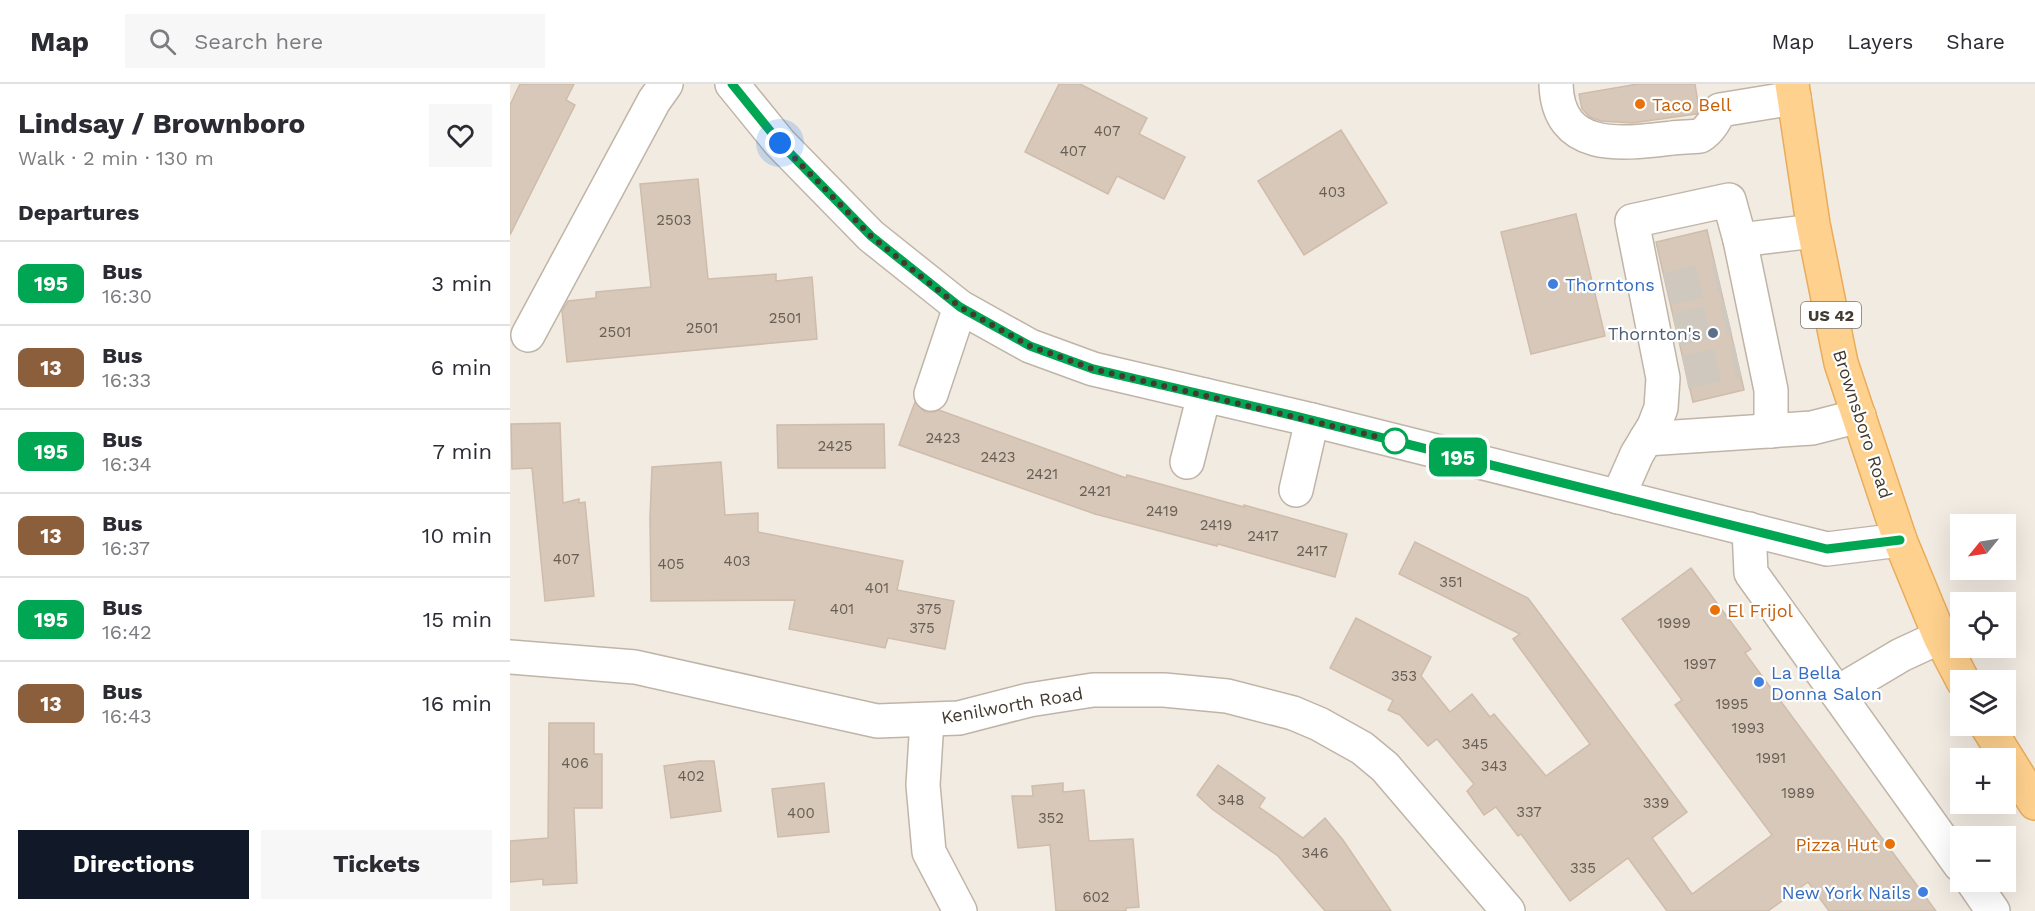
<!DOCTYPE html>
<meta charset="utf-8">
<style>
body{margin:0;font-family:"Work Sans",sans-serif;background:#f7f7f7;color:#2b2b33;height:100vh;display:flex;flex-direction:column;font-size:22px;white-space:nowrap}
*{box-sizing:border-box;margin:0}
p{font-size:20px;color:#7c7c81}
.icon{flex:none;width:33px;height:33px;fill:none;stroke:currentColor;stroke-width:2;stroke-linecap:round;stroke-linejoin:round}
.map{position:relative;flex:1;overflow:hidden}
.details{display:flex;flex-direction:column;background:#fff;width:510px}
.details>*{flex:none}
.badge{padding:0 12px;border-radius:9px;font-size:21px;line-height:39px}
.needle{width:39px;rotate:240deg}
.fabs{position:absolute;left:1440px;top:430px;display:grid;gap:12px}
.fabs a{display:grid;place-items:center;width:66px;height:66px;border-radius:0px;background:#fff;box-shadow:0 6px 24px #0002;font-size:30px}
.you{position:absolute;width:30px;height:30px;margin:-15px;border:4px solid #fff;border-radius:50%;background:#1a73e8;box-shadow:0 0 0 9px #1a73e833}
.map>.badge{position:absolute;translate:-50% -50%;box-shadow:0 0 0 3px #fff}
h2{padding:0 18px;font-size:22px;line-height:54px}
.round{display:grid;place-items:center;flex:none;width:63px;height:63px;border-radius:0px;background:#f7f7f7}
.headline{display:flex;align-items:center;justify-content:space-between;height:102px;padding:0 18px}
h1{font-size:28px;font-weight:700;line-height:45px}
.button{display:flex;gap:12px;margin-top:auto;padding:12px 18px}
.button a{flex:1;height:69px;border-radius:0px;background:#111827;color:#fff;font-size:24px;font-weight:700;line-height:69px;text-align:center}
.button a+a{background:#f7f7f7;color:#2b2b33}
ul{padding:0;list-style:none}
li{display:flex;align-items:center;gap:18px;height:84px;padding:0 18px;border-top:2px solid #e1e1e2}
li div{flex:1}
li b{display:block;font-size:22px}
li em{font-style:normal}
li .badge{min-width:66px;font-weight:700;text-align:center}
header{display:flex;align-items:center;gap:36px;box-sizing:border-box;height:84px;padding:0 30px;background:#fff;border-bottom:2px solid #e1e1e2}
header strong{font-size:28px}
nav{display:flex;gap:33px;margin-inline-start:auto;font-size:21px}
.search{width:420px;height:54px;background:#f7f7f7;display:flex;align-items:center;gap:15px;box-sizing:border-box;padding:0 21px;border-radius:0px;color:#7c7c81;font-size:22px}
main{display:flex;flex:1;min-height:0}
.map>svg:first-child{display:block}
.building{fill:#d7c8ba;stroke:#cfbcaa;stroke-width:1.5}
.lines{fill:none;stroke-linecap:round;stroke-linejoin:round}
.minor-tunnel{stroke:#cfc8bf;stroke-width:33;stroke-dasharray:33 16;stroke-linecap:butt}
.minor-casing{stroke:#c0b4a7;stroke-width:36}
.major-casing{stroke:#e8ac5a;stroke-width:36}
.minor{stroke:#fff;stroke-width:33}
.major{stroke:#ffd18e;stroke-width:33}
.line-casing{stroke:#fff;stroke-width:14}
.line{stroke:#00a651;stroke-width:9}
.walk{stroke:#433b32;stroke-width:6;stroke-dasharray:0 10.8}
.food-dot{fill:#e8710a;stroke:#fff;stroke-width:2}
.shop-dot{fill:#3f7fe0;stroke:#fff;stroke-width:2}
.service-dot{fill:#5c6f8a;stroke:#fff;stroke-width:2}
.stop-dot{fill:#fff;stroke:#00a651;stroke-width:3}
.labels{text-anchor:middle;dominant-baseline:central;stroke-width:4.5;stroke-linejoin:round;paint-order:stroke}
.number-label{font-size:15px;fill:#685e54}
.shield{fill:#fff;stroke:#7b7670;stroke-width:1.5}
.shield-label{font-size:16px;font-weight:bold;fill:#433b32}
.food-label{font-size:18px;fill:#c56008;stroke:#fff;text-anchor:start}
.shop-label{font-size:18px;fill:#366cbe;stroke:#fff;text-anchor:start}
.service-label{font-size:18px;fill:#4e5e75;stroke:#fff;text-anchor:end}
.street-label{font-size:18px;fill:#433b32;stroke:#fff}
</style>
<header>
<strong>Map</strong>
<div class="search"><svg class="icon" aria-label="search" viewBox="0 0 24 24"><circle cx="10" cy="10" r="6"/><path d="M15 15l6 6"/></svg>Search here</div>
<nav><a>Map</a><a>Layers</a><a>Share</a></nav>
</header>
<main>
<section class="details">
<div class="headline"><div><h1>Lindsay / Brownboro</h1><p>Walk · 2 min · 130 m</p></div><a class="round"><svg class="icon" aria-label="heart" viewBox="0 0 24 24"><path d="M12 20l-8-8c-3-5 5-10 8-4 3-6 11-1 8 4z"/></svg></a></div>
<h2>Departures</h2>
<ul>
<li><span class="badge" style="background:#00a651;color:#fff">195</span><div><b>Bus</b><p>16:30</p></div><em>3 min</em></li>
<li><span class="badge" style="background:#8b5e3c;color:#fff">13</span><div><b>Bus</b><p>16:33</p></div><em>6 min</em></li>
<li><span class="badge" style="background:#00a651;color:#fff">195</span><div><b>Bus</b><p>16:34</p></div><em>7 min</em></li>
<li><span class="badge" style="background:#8b5e3c;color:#fff">13</span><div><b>Bus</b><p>16:37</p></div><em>10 min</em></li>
<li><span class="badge" style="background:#00a651;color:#fff">195</span><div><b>Bus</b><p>16:42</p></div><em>15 min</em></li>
<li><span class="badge" style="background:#8b5e3c;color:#fff">13</span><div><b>Bus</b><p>16:43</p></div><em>16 min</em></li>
</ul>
<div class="button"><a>Directions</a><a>Tickets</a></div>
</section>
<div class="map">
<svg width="1525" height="827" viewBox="0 0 1525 827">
<rect width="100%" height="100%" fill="#f2ebe2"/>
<g class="building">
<path d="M10 0H64L56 16 65 21 0 151V21Z"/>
<path d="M549 0H570L637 34 629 50 675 73 654 115 607 92 598 110 515 68Z"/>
<path d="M1128 0H1185L1189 25 1186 30 1122 39 1091 37 1080 33 1072 25 1069 10Z"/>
<path d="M831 46 877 119 794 171 748 97Z"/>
<path d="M188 95 198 195 266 190V197L302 193 307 255 57 278 52 227 58 217 86 214V208L141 203 130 100Z"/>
<path d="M1066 130 1095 252 1021 270 991 148Z"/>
<path d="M1197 146 1234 306 1183 318 1146 158Z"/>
<path d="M405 318 415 328H424L429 326 616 394 617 391 734 423V421L837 450 825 493 708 460 707 462 585 430 389 361Z"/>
<path d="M50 339 53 419 69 415V419L75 418 84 512 35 517 22 384 2 385 1 340Z"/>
<path d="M374 340 375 384H268L267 341Z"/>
<path d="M211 378 215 431 248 429V448L393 477 387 506 444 517 435 565 378 554 375 564 279 545 285 516 141 517 140 433 142 383Z"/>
<path d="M905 458 1018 514 1177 728 1142 754 1182 810 1262 751 1165 621 1172 616 1112 535 1181 484 1241 565 1235 569 1426 827H1319L1298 798 1258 827H1157L1118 774 1060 817 1011 750 1008 752 986 723 974 731 957 707 964 700 927 655 918 662 890 631 878 626 883 616 820 584 846 534 921 573 911 592 940 628 962 610 980 633 984 630 1036 692 1080 660 1003 555 1010 550 889 490Z"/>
<path d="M39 639H84V670H92V724H64L67 799 33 801V795L0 798V757L38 754Z"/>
<path d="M189 677H204L211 727 161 734 154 682Z"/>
<path d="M708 681 755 714 749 723 793 754 815 734 833 756 881 827H815L768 772 702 725 687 711Z"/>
<path d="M314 699 319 748 268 753 262 705Z"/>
<path d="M553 699V708L574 706 579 757 623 755 629 823 616 824V827H546L540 761 508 764 502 712H523L522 702Z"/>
</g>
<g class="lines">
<g class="minor-tunnel">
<path d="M1157 205 1208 192"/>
<path d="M1166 246 1218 233"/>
<path d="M1175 288 1228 277"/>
</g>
<g class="minor-casing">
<g id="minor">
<path d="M222 0 270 59 361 152 450 223 520 262 583 285 802 336 1317 465 1390 456"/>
<path d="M1046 0C1048 69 1112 60 1162 54 1171 53 1181 53 1190 52 1200 46 1205 36 1210 26L1284 14"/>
<path d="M1230 156 1304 147"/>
<path d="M18 251 144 17 156 0"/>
<path d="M421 310 450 223"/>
<path d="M1136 355 1302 344 1349 332"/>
<path d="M677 378 694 311"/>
<path d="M786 406 802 336"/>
<path d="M1108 413 1127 370 1144 342 1151 324 1153 294 1122 137 1219 116 1230 156 1261 306V347"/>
<path d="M1239 445 1241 489 1450 781"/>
<path d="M0 573 125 583 367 637 449 634 519 616 583 606H654L717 612 783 629 809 640 852 664 875 683 998 827"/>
<path d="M1327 609 1391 571 1430 553"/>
<path d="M417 636 413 701 419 768 450 827"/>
<path d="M1463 798 1483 827"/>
</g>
</g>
<g class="major-casing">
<g id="major">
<path d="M1282 0 1303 140 1331 279 1390 456 1430 553 1453 597"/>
<path d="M1477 642 1525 719"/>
</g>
</g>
<use href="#minor" class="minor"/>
<use href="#major" class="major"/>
</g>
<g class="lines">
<g class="line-casing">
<path id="line" d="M222 0 270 59 361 152 450 223 520 262 583 285 785 332 1317 465 1390 456"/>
</g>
<use href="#line" class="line"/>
<path class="walk" d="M270 59 361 152 414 195 450 223 520 262 583 285 885 357"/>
</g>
<g class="food-dot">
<circle cx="1130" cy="20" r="6"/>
<circle cx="1205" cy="526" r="6"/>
<circle cx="1380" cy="760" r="6"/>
</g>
<g class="shop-dot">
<circle cx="1043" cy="200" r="6"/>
<circle cx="1249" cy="598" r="6"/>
<circle cx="1413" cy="808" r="6"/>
</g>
<circle class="service-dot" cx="1203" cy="249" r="6"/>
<circle class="stop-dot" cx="885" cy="357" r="12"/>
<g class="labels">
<g class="number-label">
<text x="597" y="47">407</text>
<text x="563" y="67">407</text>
<text x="822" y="108">403</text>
<text x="164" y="136">2503</text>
<text x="275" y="234">2501</text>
<text x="192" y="244">2501</text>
<text x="105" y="248">2501</text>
<text x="433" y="354">2423</text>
<text x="325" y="362">2425</text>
<text x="488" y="373">2423</text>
<text x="532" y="390">2421</text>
<text x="585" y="407">2421</text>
<text x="652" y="427">2419</text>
<text x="706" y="441">2419</text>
<text x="753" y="452">2417</text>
<text x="802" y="467">2417</text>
<text x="56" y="475">407</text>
<text x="227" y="477">403</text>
<text x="161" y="480">405</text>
<text x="941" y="498">351</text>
<text x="367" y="504">401</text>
<text x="332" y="525">401</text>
<text x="419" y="525">375</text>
<text x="1164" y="539">1999</text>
<text x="412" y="544">375</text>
<text x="1190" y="580">1997</text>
<text x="894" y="592">353</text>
<text x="1222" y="620">1995</text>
<text x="1238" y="644">1993</text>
<text x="965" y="660">345</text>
<text x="1261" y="674">1991</text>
<text x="65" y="679">406</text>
<text x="984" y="682">343</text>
<text x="181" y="692">402</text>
<text x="1288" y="709">1989</text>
<text x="721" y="716">348</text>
<text x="1146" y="719">339</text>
<text x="1019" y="728">337</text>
<text x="291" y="729">400</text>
<text x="541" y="734">352</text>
<text x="805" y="769">346</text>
<text x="1073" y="784">335</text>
<text x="586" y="813">602</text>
</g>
<rect class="shield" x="1291" y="218" width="60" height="26" rx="4.5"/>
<g class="shield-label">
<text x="1321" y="231">US 42</text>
</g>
<g class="food-label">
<text x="1142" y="20">Taco Bell</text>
<text x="1217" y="526">El Frijol</text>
<text x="1368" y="760" text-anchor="end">Pizza Hut</text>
</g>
<g class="shop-label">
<text x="1055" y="200">Thorntons</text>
<text x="1261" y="588">La Bella<tspan x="1261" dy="21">Donna Salon</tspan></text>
<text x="1401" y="808" text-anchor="end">New York Nails</text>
</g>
<g class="service-label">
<text x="1191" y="249">Thornton's</text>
</g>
<g class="street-label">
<text transform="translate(1353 340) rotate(72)">Brownsboro Road</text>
<text transform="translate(502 621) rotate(-10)">Kenilworth Road</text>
</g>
</g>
</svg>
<div class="fabs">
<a><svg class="needle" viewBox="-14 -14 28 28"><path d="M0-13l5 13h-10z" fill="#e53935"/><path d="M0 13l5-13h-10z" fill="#7c7c81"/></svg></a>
<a><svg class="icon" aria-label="locate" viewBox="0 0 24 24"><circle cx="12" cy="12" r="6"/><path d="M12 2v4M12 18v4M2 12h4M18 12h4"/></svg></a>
<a><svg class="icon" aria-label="layers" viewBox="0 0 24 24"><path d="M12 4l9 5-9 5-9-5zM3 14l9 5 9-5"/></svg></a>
<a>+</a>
<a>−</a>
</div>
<div class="you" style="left:270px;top:59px"></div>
<b class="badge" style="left:948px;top:373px;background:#00a651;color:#fff">195</b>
</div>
</main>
